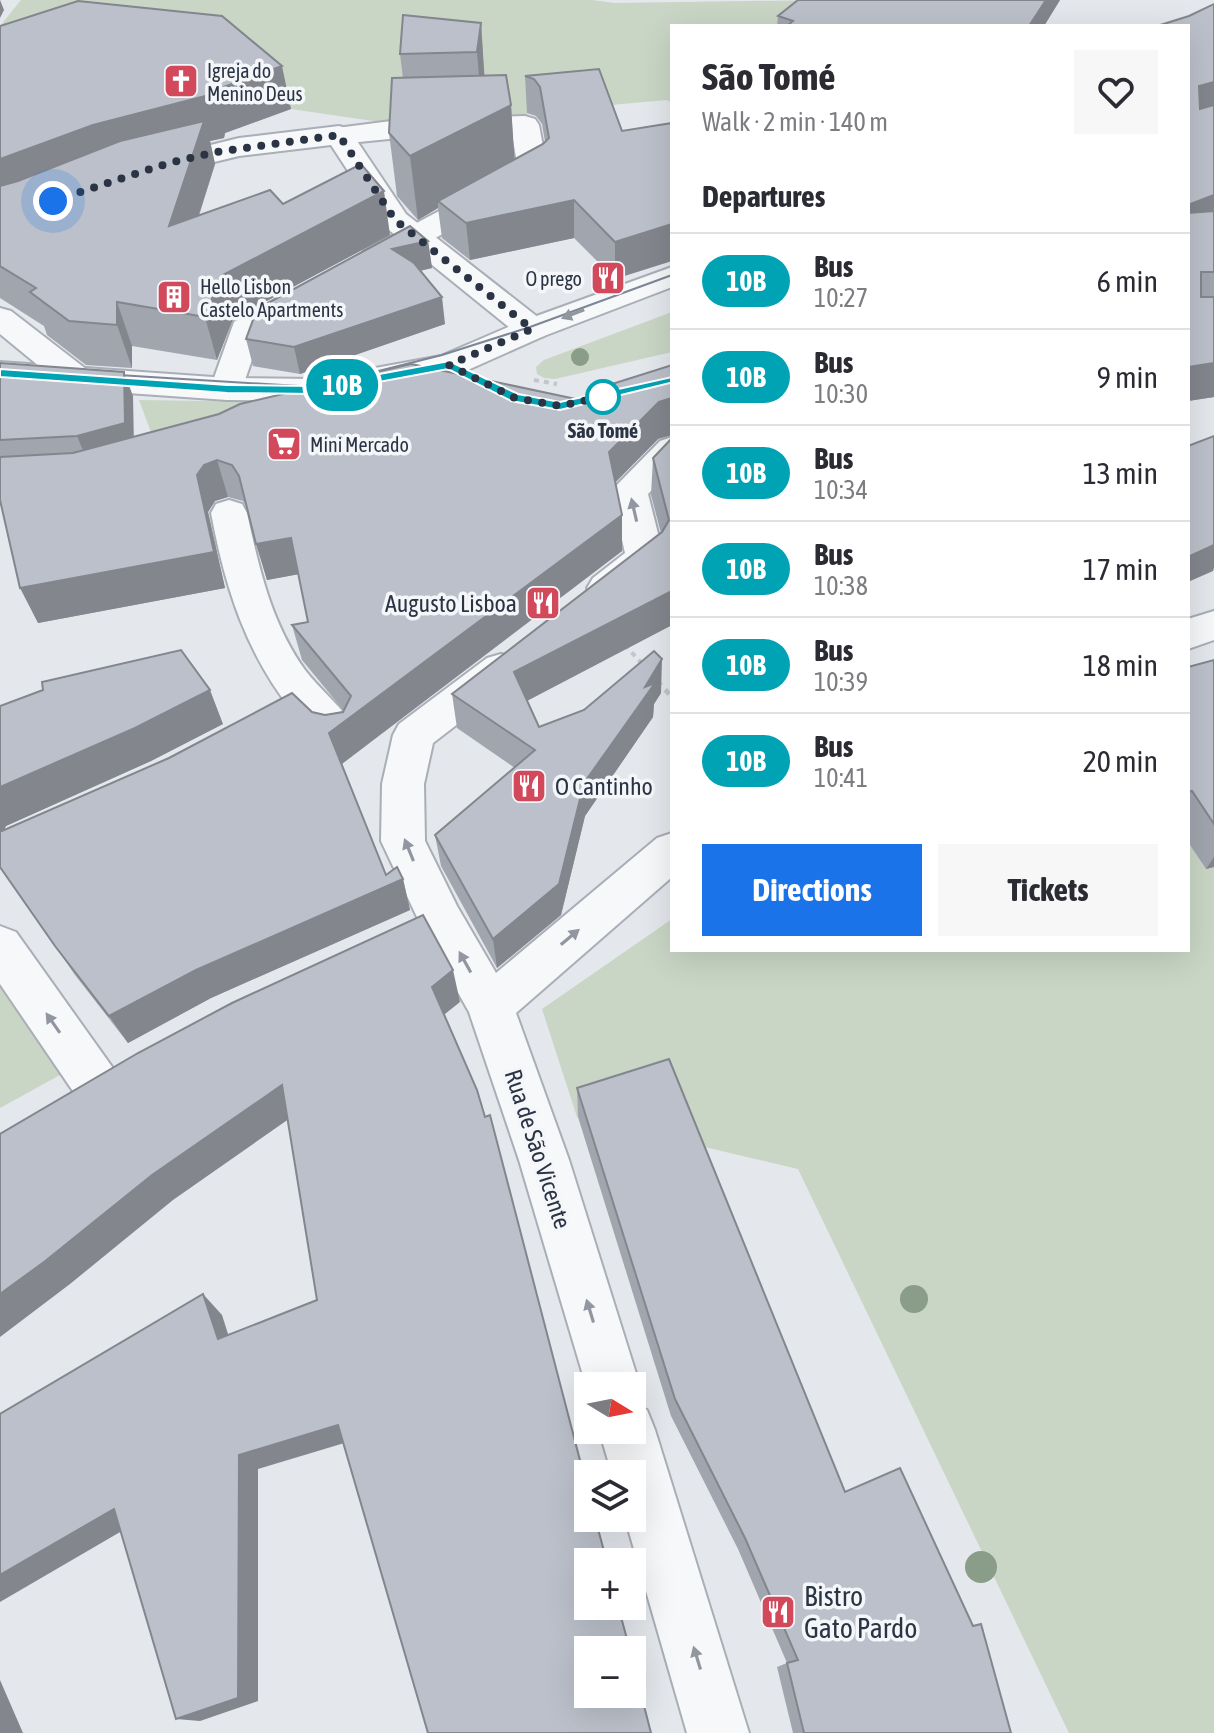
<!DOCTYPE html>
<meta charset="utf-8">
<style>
body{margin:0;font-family:"Asap Condensed",sans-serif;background:#f7f7f7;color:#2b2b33;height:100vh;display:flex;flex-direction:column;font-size:30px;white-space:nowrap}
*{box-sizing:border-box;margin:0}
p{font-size:26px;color:#7c7c81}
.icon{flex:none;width:44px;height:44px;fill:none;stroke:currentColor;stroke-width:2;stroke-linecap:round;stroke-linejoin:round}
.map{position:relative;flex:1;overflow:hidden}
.side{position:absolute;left:670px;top:24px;width:520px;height:928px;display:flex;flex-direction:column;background:#fff;border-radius:0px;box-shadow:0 8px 32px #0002}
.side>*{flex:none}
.badge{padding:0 16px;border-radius:26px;font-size:28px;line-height:52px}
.needle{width:52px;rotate:100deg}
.fabs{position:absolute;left:574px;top:1372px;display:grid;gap:16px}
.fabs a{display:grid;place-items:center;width:72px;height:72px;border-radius:0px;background:#fff;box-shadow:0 8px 32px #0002;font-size:40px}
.you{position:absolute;width:40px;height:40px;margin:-20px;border:6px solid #fff;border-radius:50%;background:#1a73e8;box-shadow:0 0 0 12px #1a73e833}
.map>.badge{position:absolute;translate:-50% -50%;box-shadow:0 0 0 4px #fff}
h2{padding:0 32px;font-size:30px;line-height:72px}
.round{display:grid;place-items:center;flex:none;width:84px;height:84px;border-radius:0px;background:#f7f7f7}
.headline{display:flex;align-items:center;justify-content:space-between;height:136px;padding:0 32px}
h1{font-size:38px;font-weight:700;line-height:60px}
.primary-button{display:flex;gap:16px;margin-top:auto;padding:16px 32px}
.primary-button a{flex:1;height:92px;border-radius:0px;background:#1a73e8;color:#fff;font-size:32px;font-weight:700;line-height:92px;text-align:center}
.primary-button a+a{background:#f7f7f7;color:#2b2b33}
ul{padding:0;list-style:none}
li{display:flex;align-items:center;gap:24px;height:96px;padding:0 32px;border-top:2px solid #e1e1e2}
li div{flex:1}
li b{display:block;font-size:30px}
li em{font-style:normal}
li .badge{min-width:88px;font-weight:700;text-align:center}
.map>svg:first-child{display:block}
.green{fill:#c9d6c5}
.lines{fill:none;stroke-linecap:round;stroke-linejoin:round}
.pedestrian-casing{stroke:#a9aeb7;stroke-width:4}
.minor-casing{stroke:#a9aeb7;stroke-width:4}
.tertiary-casing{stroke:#a9aeb7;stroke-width:4}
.path-far1{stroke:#c2c5cb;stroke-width:4;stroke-dasharray:5 5;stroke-linecap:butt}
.path{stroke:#c2c5cb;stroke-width:5;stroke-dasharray:6 6;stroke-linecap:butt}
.pedestrian{fill:#f7f8fa;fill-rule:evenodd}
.minor{fill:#f7f8fa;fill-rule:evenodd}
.tertiary{fill:#f7f8fa;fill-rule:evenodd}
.tram{stroke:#7d8696;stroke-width:2}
.tree{fill:#899d89}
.wall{fill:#a1a5ae}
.shaded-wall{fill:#83868d}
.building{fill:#bbc0ca;stroke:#83868d;stroke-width:2}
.oneway{fill:#9196a0}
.line{fill:#00a3b4;stroke:#fff;stroke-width:2}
.walk{stroke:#2b3445;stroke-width:8;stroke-dasharray:0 14.4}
.stop-dot{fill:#fff;stroke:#00a3b4;stroke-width:4}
.labels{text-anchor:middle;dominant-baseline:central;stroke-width:7;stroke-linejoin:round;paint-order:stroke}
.far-poi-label{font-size:20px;fill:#2b3445;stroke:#f4f6f9;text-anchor:start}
.far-stop-label{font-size:20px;font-weight:bold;fill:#2b3445;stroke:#f4f6f9}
.poi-label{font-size:24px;fill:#2b3445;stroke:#f4f6f9;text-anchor:end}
.street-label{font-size:24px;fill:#2b3445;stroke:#f4f6f9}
.near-poi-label{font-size:28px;fill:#2b3445;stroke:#f4f6f9;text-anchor:start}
</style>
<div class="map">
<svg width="1214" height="1733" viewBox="0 0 1214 1733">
<rect width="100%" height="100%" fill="#e4e7ec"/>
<g class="green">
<path d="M21 0H592L615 3 823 0 845 26H672V102L666 100 535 112 481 124 407 126 291 109 224 52 87 45 0 26Z"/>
<path d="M672 312V352L555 379 544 378 537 374 536 367 544 360Z"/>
<path d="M139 400 273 402 158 451Z"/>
<path d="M1188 842 1206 869 1214 867V1733H1069L798 1169 577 1117 542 1009 672 919V950H1188Z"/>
<path d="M0 983 60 1075 0 1108Z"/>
</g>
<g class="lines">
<g class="pedestrian-casing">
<g id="pedestrian">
<path d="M525 116 535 119 539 125 548 173 543 179 386 265 375 267 364 265 359 258 364 251 518 169 512 134 399 138 339 144 329 141 325 135 329 129 399 120Z"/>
<path d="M301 289 312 292 317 299 312 306 261 334 239 397 227 400 215 397 210 389 234 322 290 292Z"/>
<path d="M229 500 242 504 247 513C259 568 271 623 305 670 321 691 344 708 357 732L351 743C323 752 309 732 292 711 245 651 225 587 211 513L216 504Z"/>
</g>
</g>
<g class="minor-casing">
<g id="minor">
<path d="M339 126 349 129 406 214 544 322 548 329 544 336 532 339 520 336 384 226 331 145 239 156 156 176 146 173 141 167 146 161 239 138Z"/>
<path d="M0 308 11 311 86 369 91 377 86 385 74 388 62 385 0 334Z"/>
<path d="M672 437V470L648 494 664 557C656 570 621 602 606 602 601 602 597 599 593 598L587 588 593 578 625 553 611 491 660 441Z"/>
<path d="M1214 611V640L1188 649V619Z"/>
<path d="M501 654 515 658 521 669 515 680 433 743 424 784 425 841 457 906 496 973 657 838 672 833V877L516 1013 569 1160 640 1386 633 1404 647 1410 655 1430 749 1733H687L625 1518H632V1474H612L599 1430H632V1386H588V1392L519 1160 469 1012 425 934 381 841 382 784 393 735 399 724 487 658Z"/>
<path d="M0 926 16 932 115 1071 122 1087 115 1103 98 1110 81 1103 0 984Z"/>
</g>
</g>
<g class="tertiary-casing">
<path id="tertiary" d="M672 267V287L544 336 461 373 315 401 227 400 0 384V362L227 378 315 379 441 356 520 322Z"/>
</g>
<g class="path-far1">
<path d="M534 380 557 384"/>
<path d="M625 645 645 667"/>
</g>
<path class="path" d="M657 681 672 697"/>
<use href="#pedestrian" class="pedestrian"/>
<use href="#minor" class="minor"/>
<use href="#tertiary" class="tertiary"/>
<path class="tram" d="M102 374 315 387 442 355 530 327 672 275"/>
</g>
<g class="tree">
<circle cx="580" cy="357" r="9"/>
<circle cx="914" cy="1299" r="14"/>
<circle cx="981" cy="1567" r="16"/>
</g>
<g class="wall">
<path d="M798 0H1060L1044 26H777L778 16Z"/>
<path d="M1214 4V397L1188 401 1189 16Z"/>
<path d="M481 23 484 75 511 105 514 160 545 142 542 124 536 116 527 113 525 76 599 69 622 131 615 279 574 238 470 260 442 238 438 208 418 220 397 196 389 133 403 78 400 54Z"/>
<path d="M0 26 291 109 225 133 224 138 210 141 215 164 199 216 283 204 390 235 233 319 217 360 132 346V368L86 365 47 335 44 326 0 298Z"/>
<path d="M428 241 432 268 420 271 445 324 300 374 253 366 246 339Z"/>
<path d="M0 363 133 396V437L658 439 615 482 622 515V551L342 764 386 875 403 879 410 910 211 998 128 1043 75 975 0 867V706L223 724 151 761 6 826 4 830 312 712 325 715 344 711 302 660 292 625 308 622 298 574 267 580 247 508 243 501 228 497 215 501 208 512 225 588 38 623 0 500Z"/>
<path d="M672 438V625L527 701 539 727 661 693 654 704 653 717 585 816 561 915 497 968 441 866 435 835 515 768 457 728 452 694 661 533 651 495 653 458Z"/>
<path d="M1214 660V867L1206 869 1188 842V667Z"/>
<path d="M577 1088 845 1492 1011 1733H793L777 1667 787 1663 738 1549 671 1416 578 1117Z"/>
</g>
<g class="shaded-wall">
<path d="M0 0 4 10 0 18Z"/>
<path d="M1046 0H1060L1044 26H1029Z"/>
<path d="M481 23 485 85 482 114 477 52Z"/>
<path d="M282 66 291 109 225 133 224 138 210 141 215 164 181 270 0 209V159L93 125 215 90Z"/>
<path d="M1214 82V115L1188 123 1199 86Z"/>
<path d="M511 105 515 167 438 201V208L418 220 410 156Z"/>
<path d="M384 191 390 235 233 319 217 360 205 317 221 276Z"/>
<path d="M1214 195V227L1188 237V205Z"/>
<path d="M574 200V238L470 260 466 223Z"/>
<path d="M672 224V261L615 279V242Z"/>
<path d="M428 241 432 268 396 276 392 249Z"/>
<path d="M442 297 445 324 300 374 294 347Z"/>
<path d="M117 302 132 346V368L117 325Z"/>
<path d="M1214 363V397L1188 401V367Z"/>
<path d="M124 372 133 396 134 447 87 460 77 436Z"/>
<path d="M672 398V435L658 439 609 489V452L659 402Z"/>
<path d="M217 460 228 497 215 501 208 512 225 588 38 623 20 588 197 475 204 465Z"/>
<path d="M622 515V551L339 766 329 733Z"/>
<path d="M291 538 300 574 267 580 256 544Z"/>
<path d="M1214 545V568L1213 571 1188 582V557Z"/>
<path d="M672 591V625L517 706 514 672Z"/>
<path d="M662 659 661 693 654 704 653 717 585 816 561 915 497 968 493 939 584 783Z"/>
<path d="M210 690 223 724 151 761 6 826 0 838V787Z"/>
<path d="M1214 857V867L1206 869Z"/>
<path d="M403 879 410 910 211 998 128 1043 109 1016 196 970Z"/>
<path d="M453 970 460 1002 440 1018 432 987Z"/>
<path d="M282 1085 296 1114 173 1200 70 1284 0 1337V1294L152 1175Z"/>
<path d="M203 1294 222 1315 236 1359 218 1339Z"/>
<path d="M338 1425 351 1441 258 1469V1701L200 1721 176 1719 239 1455Z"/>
<path d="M114 1509 139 1521 0 1602V1575Z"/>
<path d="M0 1680 23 1733H0Z"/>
</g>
<g class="building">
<path d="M798 0H1046L1029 26H787L793 21 778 16Z"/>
<path d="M78 1 222 16 282 66 215 90 213 94 93 125 0 159V26Z"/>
<path d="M1214 4V82L1199 86 1200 109 1214 105V195L1188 205V26H1157L1189 16Z"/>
<path d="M403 15 481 23 477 52 400 54Z"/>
<path d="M599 69 622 131 672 123V224L615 242 574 200 466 223 438 201 543 144 549 138 540 87 534 79 525 76Z"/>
<path d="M506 75 511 105 410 156 389 133 392 78Z"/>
<path d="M204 121 169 226 270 190 283 204 361 164 384 191 221 276 205 317 117 302V325L69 321 30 292 36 288 0 266V186L18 181 120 141Z"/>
<path d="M1214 211V272H1201V297H1214V363L1188 367V213Z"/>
<path d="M410 226 428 241 392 249 414 263 442 297 294 347 246 339 257 309Z"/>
<path d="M0 363 124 372 125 423 77 436 0 440Z"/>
<path d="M411 364 585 401 609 385 672 365V398L659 402 609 452 622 515 329 733 386 875 397 867 403 879 196 970 109 1016 55 946 0 867V831H2L169 758 292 693 312 712 325 715 343 712 351 696 292 625 308 622 291 538 256 544 239 476 232 465 217 460 204 465 197 475 214 552 20 588 0 500V457L73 453 219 414 240 404Z"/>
<path d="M1214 436V545L1188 557V446Z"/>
<path d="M672 438V591L514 672 539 727 584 710 654 651 662 659 645 687 655 683 584 783 559 884 493 939 435 835 535 750 452 694 662 532 669 520 653 458Z"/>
<path d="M181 650 210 690 135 728 0 787V706L43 690 42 682Z"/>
<path d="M1214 660V824L1192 791 1188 792V667Z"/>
<path d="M423 915 453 970 432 987 477 1090 485 1117 490 1115 588 1491V1518H595L607 1562H588V1606H618L630 1650H588V1694H632V1659L651 1733H428L338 1425 239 1455 238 1698 176 1719 114 1509 0 1575V1414L203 1294 218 1339 317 1300 282 1085 152 1175 44 1262 0 1294V1134L138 1053 232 1003Z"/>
<path d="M669 1059 845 1492 900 1468 973 1626 981 1624 1011 1733H804L787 1663 798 1660 745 1538 675 1399 577 1088Z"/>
</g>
<defs><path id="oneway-solid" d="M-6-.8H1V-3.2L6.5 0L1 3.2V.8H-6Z" transform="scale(2)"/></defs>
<g class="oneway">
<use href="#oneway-solid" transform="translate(573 314) rotate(159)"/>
<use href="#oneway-solid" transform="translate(634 510) rotate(-103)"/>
<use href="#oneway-solid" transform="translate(409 850) rotate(-112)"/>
<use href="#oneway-solid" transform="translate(570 937) rotate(-40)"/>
<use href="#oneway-solid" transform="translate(465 962) rotate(-119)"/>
<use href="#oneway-solid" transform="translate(53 1023) rotate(-125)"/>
<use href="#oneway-solid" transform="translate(590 1311) rotate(-107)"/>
<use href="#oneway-solid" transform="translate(697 1658) rotate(-107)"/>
</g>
<path class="line" d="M449 361 518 394 560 402 672 377 678 381 560 410 511 401 448 369 315 394 227 393 0 377V369L227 385 315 386Z"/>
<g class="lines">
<path class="walk" d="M53 201 169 163 216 152 339 135 395 220 532 329 449 365 515 398 560 406 615 394 603 397"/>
</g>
<defs>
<g id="church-square" transform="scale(1.8)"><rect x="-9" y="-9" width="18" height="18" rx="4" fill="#d1495b" stroke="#f4f6f9"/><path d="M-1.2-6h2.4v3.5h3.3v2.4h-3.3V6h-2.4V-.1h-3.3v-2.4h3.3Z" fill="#fff"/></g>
<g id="restaurant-square" transform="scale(1.8)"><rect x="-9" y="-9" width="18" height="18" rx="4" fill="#d1495b" stroke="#f4f6f9"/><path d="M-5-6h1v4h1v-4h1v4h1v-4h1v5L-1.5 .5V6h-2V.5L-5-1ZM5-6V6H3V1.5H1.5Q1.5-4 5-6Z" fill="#fff"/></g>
<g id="building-square" transform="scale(1.8)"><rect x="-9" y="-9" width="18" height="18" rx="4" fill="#d1495b" stroke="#f4f6f9"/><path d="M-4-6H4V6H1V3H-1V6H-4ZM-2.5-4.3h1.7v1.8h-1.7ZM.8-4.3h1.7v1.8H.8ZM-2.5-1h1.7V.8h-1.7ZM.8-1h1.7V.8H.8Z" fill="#fff"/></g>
<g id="supermarket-square" transform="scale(1.8)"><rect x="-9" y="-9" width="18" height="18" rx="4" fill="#d1495b" stroke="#f4f6f9"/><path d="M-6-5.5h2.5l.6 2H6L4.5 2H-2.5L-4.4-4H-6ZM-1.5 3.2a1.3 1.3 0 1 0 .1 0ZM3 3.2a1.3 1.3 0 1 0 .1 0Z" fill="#fff"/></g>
</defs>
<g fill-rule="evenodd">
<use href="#church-square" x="181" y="81"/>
<use href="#restaurant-square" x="608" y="278"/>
<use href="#building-square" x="174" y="297"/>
<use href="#supermarket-square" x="284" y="444"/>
<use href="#restaurant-square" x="543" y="603"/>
<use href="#restaurant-square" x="529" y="786"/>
<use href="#restaurant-square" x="778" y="1612"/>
</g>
<circle class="stop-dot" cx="603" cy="397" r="16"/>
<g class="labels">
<g class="far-poi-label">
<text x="207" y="70">Igreja do<tspan x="207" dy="23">Menino Deus</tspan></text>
<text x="582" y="278" text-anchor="end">O prego</text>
<text x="200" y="286">Hello Lisbon<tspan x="200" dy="23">Castelo Apartments</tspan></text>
<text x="310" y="444">Mini Mercado</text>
</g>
<g class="far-stop-label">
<text x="603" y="430">São Tomé</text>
</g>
<g class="poi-label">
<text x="517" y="603">Augusto Lisboa</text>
<text x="555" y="786" text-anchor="start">O Cantinho</text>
</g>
<g class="street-label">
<text transform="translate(538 1149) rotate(72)">Rua de São Vicente</text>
</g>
<g class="near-poi-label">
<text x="804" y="1596">Bistro<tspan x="804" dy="32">Gato Pardo</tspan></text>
</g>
</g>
</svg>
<div class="fabs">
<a><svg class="needle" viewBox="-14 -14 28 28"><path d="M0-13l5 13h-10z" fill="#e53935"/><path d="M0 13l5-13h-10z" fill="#7c7c81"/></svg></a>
<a><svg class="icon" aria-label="layers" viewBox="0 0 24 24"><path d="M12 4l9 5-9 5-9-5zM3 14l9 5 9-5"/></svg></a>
<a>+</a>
<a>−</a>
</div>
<div class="you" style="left:53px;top:201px"></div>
<b class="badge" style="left:342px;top:385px;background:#00a3b4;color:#fff">10B</b>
<section class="side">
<div class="headline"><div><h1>São Tomé</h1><p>Walk · 2 min · 140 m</p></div><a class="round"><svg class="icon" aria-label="heart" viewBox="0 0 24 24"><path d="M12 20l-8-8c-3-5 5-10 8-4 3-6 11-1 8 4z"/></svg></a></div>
<h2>Departures</h2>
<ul>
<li><span class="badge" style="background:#00a3b4;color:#fff">10B</span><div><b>Bus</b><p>10:27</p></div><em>6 min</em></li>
<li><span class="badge" style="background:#00a3b4;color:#fff">10B</span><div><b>Bus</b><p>10:30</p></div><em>9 min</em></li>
<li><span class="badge" style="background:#00a3b4;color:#fff">10B</span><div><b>Bus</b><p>10:34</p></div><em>13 min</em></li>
<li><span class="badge" style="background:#00a3b4;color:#fff">10B</span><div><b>Bus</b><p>10:38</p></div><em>17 min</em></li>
<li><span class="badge" style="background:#00a3b4;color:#fff">10B</span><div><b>Bus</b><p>10:39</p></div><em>18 min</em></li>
<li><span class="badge" style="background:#00a3b4;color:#fff">10B</span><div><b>Bus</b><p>10:41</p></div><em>20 min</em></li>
</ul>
<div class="primary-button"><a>Directions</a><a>Tickets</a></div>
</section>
</div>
